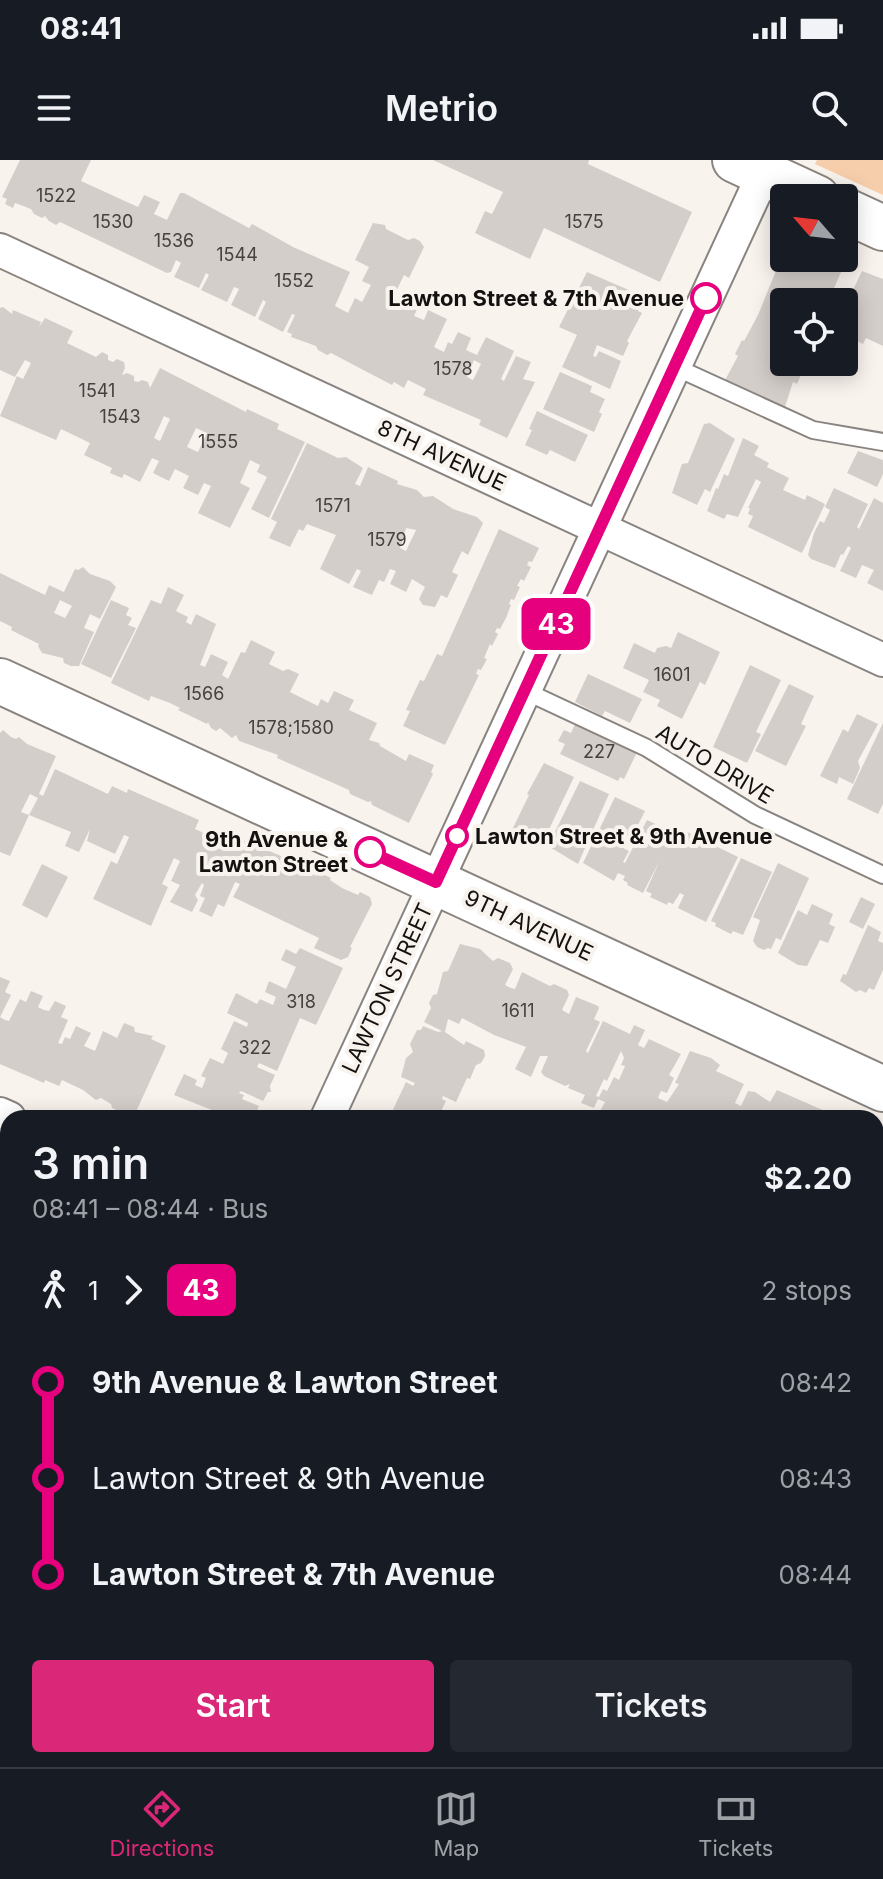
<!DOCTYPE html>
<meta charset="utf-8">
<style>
body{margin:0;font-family:Inter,sans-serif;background:#242831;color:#f1f3f6;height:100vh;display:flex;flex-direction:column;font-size:30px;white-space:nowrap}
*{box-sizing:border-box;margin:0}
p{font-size:26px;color:#9ea1a6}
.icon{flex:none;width:44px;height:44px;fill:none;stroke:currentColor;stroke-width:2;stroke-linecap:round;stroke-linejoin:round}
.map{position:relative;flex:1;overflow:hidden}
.details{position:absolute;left:0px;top:950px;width:884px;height:658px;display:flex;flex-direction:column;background:#171b24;border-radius:24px 24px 0 0;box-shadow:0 4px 20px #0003}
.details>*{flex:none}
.badge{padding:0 16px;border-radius:12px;font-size:28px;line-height:52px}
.needle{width:52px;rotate:298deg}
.controls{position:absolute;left:770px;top:24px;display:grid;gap:16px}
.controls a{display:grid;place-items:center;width:88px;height:88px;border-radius:8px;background:#171b24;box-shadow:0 4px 20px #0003;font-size:40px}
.map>.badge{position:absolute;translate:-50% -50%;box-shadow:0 0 0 4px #fff}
.legs{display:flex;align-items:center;gap:12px;height:88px;padding:0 32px;font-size:26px}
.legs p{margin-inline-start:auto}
.head{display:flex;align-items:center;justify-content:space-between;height:136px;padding:0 32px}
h1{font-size:44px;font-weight:600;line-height:60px}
.action{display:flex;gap:16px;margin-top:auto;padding:16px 32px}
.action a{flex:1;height:92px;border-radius:8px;background:#db2777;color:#fff;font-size:32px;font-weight:600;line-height:92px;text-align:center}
.action a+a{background:#242831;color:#f1f3f6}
ul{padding:0 32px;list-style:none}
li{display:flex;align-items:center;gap:28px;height:96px;font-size:30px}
li i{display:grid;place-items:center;width:12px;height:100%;margin:0 10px;background:currentColor}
li i::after{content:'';width:20px;height:20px;margin:-10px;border:6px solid;border-radius:50%;background:#171b24}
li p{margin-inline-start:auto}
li:first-child i{background:linear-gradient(#0000 50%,currentColor 0)}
li:last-child i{background:linear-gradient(currentColor 50%,#0000 0)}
.status{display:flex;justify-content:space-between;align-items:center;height:56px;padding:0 40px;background:#171b24;direction:ltr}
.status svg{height:22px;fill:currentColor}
header{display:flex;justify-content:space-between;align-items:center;height:104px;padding:0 32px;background:#171b24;font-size:36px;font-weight:600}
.menu{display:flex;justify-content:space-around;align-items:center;height:112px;border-top:2px solid #363941;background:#171b24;font-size:22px;color:#9ea1a6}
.menu a{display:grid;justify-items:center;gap:4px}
.menu .on{color:#db2777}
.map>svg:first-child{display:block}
.green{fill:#f7ceac}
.building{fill:#d4ceca;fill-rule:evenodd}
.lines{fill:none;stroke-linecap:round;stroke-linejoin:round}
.lane-casing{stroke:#8a8480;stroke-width:20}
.street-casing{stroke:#8a8480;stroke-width:36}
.secondary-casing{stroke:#8a8480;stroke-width:48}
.lane{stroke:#fff;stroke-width:16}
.street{stroke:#fff;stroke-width:32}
.secondary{stroke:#fff;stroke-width:44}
.line-1-casing{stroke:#fff;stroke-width:18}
.line-1{stroke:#e6007e;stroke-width:12}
.stop-1-dot{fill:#fff;stroke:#e6007e;stroke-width:4}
.labels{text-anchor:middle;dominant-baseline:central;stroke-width:8;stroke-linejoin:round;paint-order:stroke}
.number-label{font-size:18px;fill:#44413f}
.stop-label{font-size:22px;font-weight:bold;fill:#141211;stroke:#f9f3ee;text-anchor:end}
.street-label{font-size:22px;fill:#141211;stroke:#f9f3ee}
</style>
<div class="status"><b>08:41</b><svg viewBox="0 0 49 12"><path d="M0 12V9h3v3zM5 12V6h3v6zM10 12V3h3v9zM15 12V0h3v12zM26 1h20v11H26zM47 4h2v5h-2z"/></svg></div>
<header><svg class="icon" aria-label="menu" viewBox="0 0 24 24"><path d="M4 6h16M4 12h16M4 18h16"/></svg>Metrio<svg class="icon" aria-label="search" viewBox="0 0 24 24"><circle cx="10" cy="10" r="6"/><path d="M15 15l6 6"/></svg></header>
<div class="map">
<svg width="883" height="1607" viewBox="0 0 883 1607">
<rect width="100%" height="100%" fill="#f9f3ee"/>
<path class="green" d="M817 0H883V35L815 4Z"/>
<g class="building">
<path d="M20 0H91L81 21 138 47 144 35 160 42 154 54 167 60 180 33H184L249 68 252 64 293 87 350 112 335 146 348 153 355 138 362 142 371 125 362 121 369 107 355 100 373 63 385 65 386 69 408 80 414 78 420 81 424 87 409 118 404 115 390 144 399 148 405 136 420 143 414 156 424 160 428 150 447 159 434 187 444 192 448 182 452 184 458 172 471 178 466 190 477 195 486 177 514 191 501 219 504 221 516 196 531 202 523 219 535 222 507 278 479 265 481 260 423 235 426 229 408 220 404 228 394 222 392 225 331 193 327 195 318 190 316 186 291 177 292 174 287 172 295 155 292 154 283 172 258 159 266 142 263 140 255 157 231 145 239 129 234 127 227 142 201 130 209 115 206 113 199 128 174 117 181 103 176 100 171 112 167 113 60 62 56 65 49 61 45 56 42 58 34 54 31 49 15 43 13 48 5 44 7 39 2 37ZM474 200 481 204 473 220 467 217Z"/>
<path d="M433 0H589L588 4 692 52 660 122 544 68 530 99 475 73 485 51 492 54 503 32Z"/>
<path d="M784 91V98H834L845 103 828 142H784V202H802L800 206 804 208 797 224 793 222 783 253 723 224 738 196 735 194 742 180 744 181 758 155Z"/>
<path d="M862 111 883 119V186L866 178 863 184 848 177 850 173 844 170V149Z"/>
<path d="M587 112 645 137 638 151 642 153 627 181 629 183 623 196 597 185 593 196 596 197 599 191 621 201 610 229 562 207 577 175 559 167Z"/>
<path d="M3 147 12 154 13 150 41 162 39 167 45 158 73 171 67 183 96 197 102 192 108 195V200L113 202 117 199 124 202 125 208 122 215 127 213 134 216V221L138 222 142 220 148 222 150 228 160 208 246 252 247 249 279 264 277 269 305 282 269 358 251 349 267 317 257 312 260 305 250 300 240 323 250 328 230 368 198 353 211 326 204 323 198 335 183 328 189 316 175 309 169 321 153 313 159 301 152 298 140 322 124 314 122 318 110 313 112 308 84 295 90 283 61 269 56 280 0 256 17 216 23 219 31 203 25 200 15 217 0 210V148ZM164 256 170 259 160 281 154 278ZM196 268 207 273 198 292 187 287Z"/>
<path d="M560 212 592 226 590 232 605 239 599 252 602 254 594 272 543 249Z"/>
<path d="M537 251 588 275 575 302 550 290 547 295 525 285 532 270 529 269Z"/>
<path d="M710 263 735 279 710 332 705 329 697 345 672 333 682 304 688 303 704 264Z"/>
<path d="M743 278 759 286 754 295 769 303 767 307 789 318 783 330 805 340 807 335 825 344 802 393 748 367 753 356 748 354 750 348H748L761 322 756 319 738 357 727 354 724 359 707 351 716 328 718 329 724 314 728 316Z"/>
<path d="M307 283 338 298 346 297 363 308 355 324 360 326 368 307 398 321 397 324 417 330 424 337 433 336 453 349 477 357 483 363 468 395 462 391 452 412 458 415 447 438 441 435 435 447 423 445 419 439 425 427 412 419 406 432 390 424 396 411 390 409 384 422 379 420 372 435 353 427 361 411 357 409 349 424 320 409 336 375 307 364 303 371 299 369 290 387 269 378 277 362 271 359ZM406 368 416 370 406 391 400 388Z"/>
<path d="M858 291 883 300V314L877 327 847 313Z"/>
<path d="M834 328 868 344 857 367 859 369 874 338 883 343V431L867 423 874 410 862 405 856 418 840 411 851 388 848 386 843 395 841 394 835 408 811 399 808 395 814 373 820 361 824 363 830 350 825 347Z"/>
<path d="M499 369 539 388 532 402 529 401 527 405 531 407 524 421 521 419 517 426 520 427 514 440 511 439 509 444 511 445 506 458 500 469 497 468 495 472 498 474 492 486 490 484 484 498 487 499 481 510 478 509 476 514 479 515 445 585 403 566 410 551 406 550 420 520 424 521 437 494 442 496Z"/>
<path d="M83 407 90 414 110 421 116 427 100 459 90 454 84 468 94 472 79 506H71L64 503 63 498 42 493 38 486 39 484 11 470 12 467 0 461V413L45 435 49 425 64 432 75 409 78 410ZM60 440 72 446 65 458 54 453Z"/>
<path d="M168 427 184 435 176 451 188 457 186 462 191 465 196 454 216 464 200 505 205 507 211 494 228 502 222 515 228 519 241 492 245 493 251 480 275 492 269 504 283 511 288 509 299 514 290 532 318 546 321 539 328 543 334 531 354 540 349 550 377 563 369 580 379 583 380 586 406 601 409 594 434 605 431 612 433 614 409 663 372 645 371 641 368 642 350 634 349 630 277 598 278 595 239 581 236 575 232 578 220 568 216 571 211 568 208 562 207 564 178 550 180 548 170 543 151 536 149 541 111 523 151 440 161 444Z"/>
<path d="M111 440 129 448 126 455 132 458 128 465 136 468 111 518 81 504Z"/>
<path d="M678 472 720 492 705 525 700 522 682 559 657 546 660 540 643 532 649 520 623 508 634 483 655 493 657 488 666 486 671 488Z"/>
<path d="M750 505 781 520 756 572 761 574 747 603 713 587Z"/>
<path d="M588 514 642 539 630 563 605 551 602 556 575 542Z"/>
<path d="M789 524 814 536 801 564 806 566 786 606 755 591Z"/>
<path d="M857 554 878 564 858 601 860 608 853 624 839 617 837 624 820 616 843 569 848 572Z"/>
<path d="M581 561 639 588 624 619 620 617 618 621 560 594 565 584 558 581 564 570 571 573 575 564 579 566Z"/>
<path d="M883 563V644L878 654 847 639Z"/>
<path d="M3 570 11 577 16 579 19 577 27 584 56 596 39 634 43 636 55 609 108 634 112 626 127 633 128 629 199 660 195 669 224 682 228 674 286 698 313 714 316 716 318 712 331 718 330 720 342 728 358 735 360 732 370 737 372 744 350 787 352 788 348 797 341 800 314 788 319 778 233 737 240 724 235 722 224 747 218 744 212 757 199 751 205 738 200 736 204 725 202 723 195 735 198 740 192 752 170 742 180 725 171 721 180 701 174 698 162 724 168 727 151 766 93 739 111 701 117 704 129 677 124 675 115 694 87 681 90 669 79 692 65 686 71 672 29 655 38 638 30 634 21 652 29 655 10 696 0 692V573Z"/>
<path d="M544 603 574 617 542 684 511 672 529 635 527 634Z"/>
<path d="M580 621 609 634 578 704 548 686Z"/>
<path d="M615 637 645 651 631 679 620 673 615 684 629 691 623 702 625 703 647 660 675 673 677 667 738 697 706 762 678 748 684 735 680 733 673 744 668 742 667 745 650 737 652 734 646 731 660 700 643 733 627 725 628 723 623 720 625 716 618 713 614 721 583 703Z"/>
<path d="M741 698 772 712 743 775 733 771 731 774 715 766 716 763 711 761Z"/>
<path d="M778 703 809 718 781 780 776 778 771 789 768 788 764 790 757 787 753 781 760 760 753 757Z"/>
<path d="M42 704 68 717 47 758 22 745Z"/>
<path d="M861 737 875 744 863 769 849 762Z"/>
<path d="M812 744 833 754 829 764 835 767 828 783 820 780 807 806 798 805 778 793 798 750 807 755Z"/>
<path d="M868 765 881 772 878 781 883 783V810L874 830 869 828 866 833 860 830 856 832 840 821 843 814 846 815Z"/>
<path d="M460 784 480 789 493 801 498 798 510 803 513 809 505 825 511 828 515 829 522 812 550 826 554 824 567 830 569 835 562 850 569 854 576 837 598 846 599 848 594 859 600 862 586 891 588 893 603 861 630 874 634 865 645 870 638 885 644 888 649 879 681 894 669 915 674 918 667 933 661 931 658 938 667 942 679 924 675 923 690 891 711 898 720 905 716 911 744 924 735 943 741 946 748 931 755 932 770 942 777 930 834 955 832 958H713L698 951 694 958H604L598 955 605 942 598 939 603 929 607 931 614 917 619 920 625 906 621 905 624 898 621 891 607 921 604 919 596 936 599 937 594 948 581 943 585 935 568 928 570 924 565 926 544 916 541 912 548 896H540L531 917 515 909 526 887 494 875 462 858 459 864 448 859 445 872 464 885 466 881 484 890 485 896 481 903 476 905 470 919 467 918 456 942 443 936 442 939 446 941 438 958H389L406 922 413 926 415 923 401 917 406 898 413 892 410 884 417 870H421L423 866 438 872 442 871 424 862 431 848 429 843 433 835 437 834 443 812 448 811Z"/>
<path d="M300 788 343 808 316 865 300 858 277 911 259 903 257 907 275 915 270 926 271 932H268L263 941 241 931 239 933 244 935 242 939 259 946 254 958H217L215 957 217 952 174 935 184 914 197 920 195 925 202 928 206 918 201 916 210 898 223 904 228 893 221 889 234 861 247 867 248 863 227 853 236 833 257 844 260 839 273 845 276 837 265 832 269 821 286 829 296 807 281 800 286 789 296 794Z"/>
<path d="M0 817 10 821 5 832 11 835 0 857 5 860 9 861 20 839 26 842 31 831 43 836 38 847 44 850 49 851 55 841 66 846 61 857 68 860 58 883 62 884 65 877 70 879 76 866 91 873 84 886 95 891 103 871 117 878 124 863 134 867 135 872 153 876 151 879 166 886 135 954 128 951 124 953 112 948 111 944 101 938 96 940 83 930 62 920 59 926 45 920 44 923 0 904Z"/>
<path d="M876 974 883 977V999L877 1011 880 1013 883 1006V1064L876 1060Z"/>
<path d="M8 1015V1108L6 1109 0 1103 3 1089 0 1087V1031Z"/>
<path d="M876 1195 883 1198V1223L878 1234 883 1237V1304L876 1301Z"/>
<path d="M3 1298 8 1300V1343L4 1344 0 1342V1299L3 1300Z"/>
<path d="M876 1411 883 1414V1453L876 1450Z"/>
<path d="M0 1437 8 1443 4 1453 8 1455V1527L0 1523Z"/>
<path d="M876 1522 883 1526V1607H844L847 1600H876Z"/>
<path d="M85 1600 94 1605 97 1600H147L144 1607H82Z"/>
<path d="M225 1600H330L326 1607H222Z"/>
<path d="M595 1600H704L701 1607H614Z"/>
<path d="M717 1600H741L739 1604 744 1607H714Z"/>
</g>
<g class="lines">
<g class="lane-casing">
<g id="lane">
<path d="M675 207 813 270 883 282"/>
<path d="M525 531 647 588 755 655 883 715"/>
</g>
</g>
<g class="street-casing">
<g id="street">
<path d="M0 90 883 500"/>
<path d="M0 954 9 958"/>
<path d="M327 958 770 0"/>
<path d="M876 1356 883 1359"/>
<path d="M0 1381 8 1385"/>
<path d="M474 1600 489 1607"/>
<path d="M27 1607 30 1600"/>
</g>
</g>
<g class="secondary-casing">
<g id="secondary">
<path d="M735 0 817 38"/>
<path d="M844 50 883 68"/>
<path d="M0 521 883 929"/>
</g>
</g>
<use href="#lane" class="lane"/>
<use href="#street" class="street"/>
<use href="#secondary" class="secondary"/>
</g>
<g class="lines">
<g class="line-1-casing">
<path id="line-1" d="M370 692 436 722 706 138"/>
</g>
<use href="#line-1" class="line-1"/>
</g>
<g class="stop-1-dot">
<circle cx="706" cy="138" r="14"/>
<circle cx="457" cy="676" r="10"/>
<circle cx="370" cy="692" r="14"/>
</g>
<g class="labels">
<g class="number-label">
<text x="56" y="35">1522</text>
<text x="113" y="61">1530</text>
<text x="584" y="61">1575</text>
<text x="174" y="80">1536</text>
<text x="237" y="94">1544</text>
<text x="294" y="120">1552</text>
<text x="453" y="208">1578</text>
<text x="97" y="230">1541</text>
<text x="120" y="256">1543</text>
<text x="218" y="281">1555</text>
<text x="333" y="345">1571</text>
<text x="387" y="379">1579</text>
<text x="672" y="514">1601</text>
<text x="204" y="533">1566</text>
<text x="291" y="567">1578;1580</text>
<text x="599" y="591">227</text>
<text x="301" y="841">318</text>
<text x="518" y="850">1611</text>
<text x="255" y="887">322</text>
</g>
<g class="stop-label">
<text x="684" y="138">Lawton Street &amp; 7th Avenue</text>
<text x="475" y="676" text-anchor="start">Lawton Street &amp; 9th Avenue</text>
<text x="348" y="679">9th Avenue &amp;<tspan x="348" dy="25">Lawton Street</tspan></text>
</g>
<g class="street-label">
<text transform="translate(442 295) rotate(25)">8TH AVENUE</text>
<text transform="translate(715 604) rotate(31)">AUTO DRIVE</text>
<text transform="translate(529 765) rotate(25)">9TH AVENUE</text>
<text transform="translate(387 828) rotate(-65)">LAWTON STREET</text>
</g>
</g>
</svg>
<div class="controls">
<a><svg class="needle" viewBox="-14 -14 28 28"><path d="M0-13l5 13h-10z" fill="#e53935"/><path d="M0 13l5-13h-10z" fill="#9ea1a6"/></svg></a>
<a><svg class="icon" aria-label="locate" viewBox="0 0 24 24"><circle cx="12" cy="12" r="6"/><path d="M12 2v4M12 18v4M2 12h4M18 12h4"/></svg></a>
</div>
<b class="badge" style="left:556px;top:464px;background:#e6007e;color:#fff">43</b>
<section class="details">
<div class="head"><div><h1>3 min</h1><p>08:41 – 08:44 · Bus</p></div><b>$2.20</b></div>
<div class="legs"><svg class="icon" aria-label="walk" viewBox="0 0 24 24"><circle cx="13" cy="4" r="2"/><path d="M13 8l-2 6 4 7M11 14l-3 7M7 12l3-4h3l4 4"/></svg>1<svg class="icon" aria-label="forward" viewBox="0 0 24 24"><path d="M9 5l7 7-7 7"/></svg><b class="badge" style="background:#e6007e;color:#fff">43</b><p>2 stops</p></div>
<ul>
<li><i style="color:#e6007e"></i><b>9th Avenue &amp; Lawton Street</b><p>08:42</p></li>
<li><i style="color:#e6007e"></i><span>Lawton Street &amp; 9th Avenue</span><p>08:43</p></li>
<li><i style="color:#e6007e"></i><b>Lawton Street &amp; 7th Avenue</b><p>08:44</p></li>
</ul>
<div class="action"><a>Start</a><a>Tickets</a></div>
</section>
</div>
<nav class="menu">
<a class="on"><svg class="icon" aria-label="directions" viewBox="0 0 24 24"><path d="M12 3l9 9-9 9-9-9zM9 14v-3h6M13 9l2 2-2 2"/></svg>Directions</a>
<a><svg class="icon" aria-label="map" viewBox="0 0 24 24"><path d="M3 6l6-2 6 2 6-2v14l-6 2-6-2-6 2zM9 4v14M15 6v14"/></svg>Map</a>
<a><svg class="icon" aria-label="tickets" viewBox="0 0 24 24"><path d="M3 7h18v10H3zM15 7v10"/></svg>Tickets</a>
</nav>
